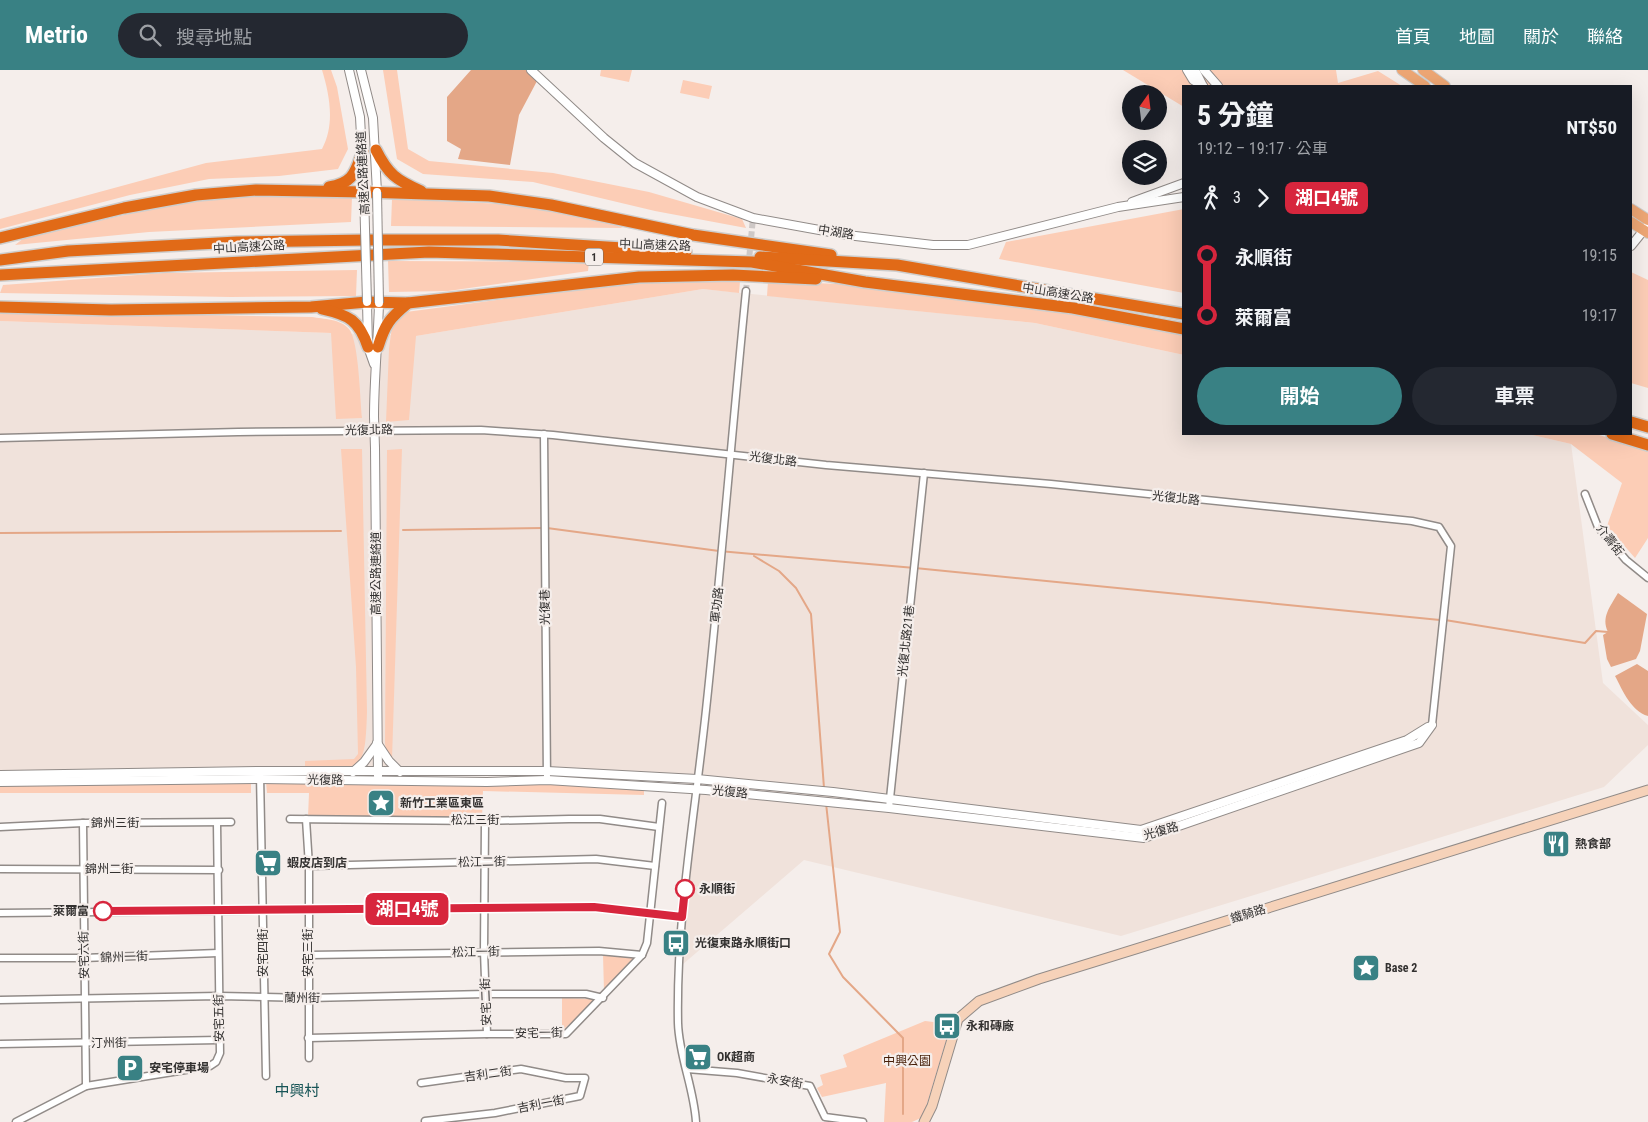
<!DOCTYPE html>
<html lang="zh-TW">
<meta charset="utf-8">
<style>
body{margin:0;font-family:"Roboto Condensed","Noto Sans TC",sans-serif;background:#242831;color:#f1f3f6;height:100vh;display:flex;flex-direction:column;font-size:19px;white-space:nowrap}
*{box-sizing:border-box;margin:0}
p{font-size:16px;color:#9ea1a6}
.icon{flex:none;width:28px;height:28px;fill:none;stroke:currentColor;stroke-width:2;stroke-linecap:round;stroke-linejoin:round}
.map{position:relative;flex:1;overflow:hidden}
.side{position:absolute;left:1182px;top:15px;width:450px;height:350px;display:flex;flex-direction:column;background:#171b24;border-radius:0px;box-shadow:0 5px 20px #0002}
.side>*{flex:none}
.badge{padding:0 10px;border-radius:8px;font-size:18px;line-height:32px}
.needle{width:32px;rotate:14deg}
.buttons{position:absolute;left:1122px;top:15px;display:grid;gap:10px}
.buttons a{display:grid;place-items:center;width:45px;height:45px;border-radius:50%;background:#171b24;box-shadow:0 5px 20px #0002;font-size:25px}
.map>.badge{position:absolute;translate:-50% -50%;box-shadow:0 0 0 2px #fff}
.legs{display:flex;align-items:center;gap:8px;height:55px;padding:0 15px;font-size:16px}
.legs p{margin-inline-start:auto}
.overview{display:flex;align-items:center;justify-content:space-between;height:85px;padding:0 15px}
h1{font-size:28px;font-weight:700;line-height:38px}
.cta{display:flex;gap:10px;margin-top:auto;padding:10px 15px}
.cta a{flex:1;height:58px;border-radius:30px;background:#398184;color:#fff;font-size:20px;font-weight:700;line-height:58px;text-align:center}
.cta a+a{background:#242831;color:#f1f3f6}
ul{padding:0 15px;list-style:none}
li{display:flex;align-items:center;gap:18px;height:60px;font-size:19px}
li i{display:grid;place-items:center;width:8px;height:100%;margin:0 6px;background:currentColor}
li i::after{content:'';width:12px;height:12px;margin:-6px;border:4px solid;border-radius:50%;background:#171b24}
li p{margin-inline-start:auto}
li:first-child i{background:linear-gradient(#0000 50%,currentColor 0)}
li:last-child i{background:linear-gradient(currentColor 50%,#0000 0)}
header{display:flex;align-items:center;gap:30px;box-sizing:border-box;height:70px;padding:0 25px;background:#398184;color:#fff}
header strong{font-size:24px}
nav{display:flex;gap:28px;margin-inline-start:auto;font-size:18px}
.search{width:350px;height:45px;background:#242831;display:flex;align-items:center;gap:12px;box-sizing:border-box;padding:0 18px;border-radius:28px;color:#9ea1a6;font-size:19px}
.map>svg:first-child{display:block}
.built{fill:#f0e2db}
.green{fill:#fccdb6}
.water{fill:#e4a787}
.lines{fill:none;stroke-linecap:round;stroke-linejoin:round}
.stream{stroke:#e4a787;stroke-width:2}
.minor-tunnel{stroke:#cec8c6;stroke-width:6;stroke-dasharray:6 3;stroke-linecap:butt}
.minor-casing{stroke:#918b88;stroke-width:9}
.tertiary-casing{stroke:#918b88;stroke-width:10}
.secondary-casing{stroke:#918b88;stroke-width:11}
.primary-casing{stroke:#cececd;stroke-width:12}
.motorway-casing{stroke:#cececd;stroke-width:14}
.minor{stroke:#fff;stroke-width:6}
.tertiary{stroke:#fff;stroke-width:8}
.secondary{stroke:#f6d2b9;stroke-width:9}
.primary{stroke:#eda674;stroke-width:10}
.motorway{stroke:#e16a17;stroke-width:11}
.tertiary-bridge-casing{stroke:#918b88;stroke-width:10;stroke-linecap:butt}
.tertiary-bridge{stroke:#fff;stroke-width:8}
.line-1-casing{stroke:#fff;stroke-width:11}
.line-1{stroke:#d7263d;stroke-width:8}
.stop-1-dot{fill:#fff;stroke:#d7263d;stroke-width:2.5}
.labels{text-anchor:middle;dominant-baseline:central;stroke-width:4.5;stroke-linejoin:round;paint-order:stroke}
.shield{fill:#f5eeeb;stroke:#6d6a68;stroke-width:1}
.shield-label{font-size:11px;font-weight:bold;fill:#333130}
.street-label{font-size:12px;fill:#333130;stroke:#f5eeeb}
.poi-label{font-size:12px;font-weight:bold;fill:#333130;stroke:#f5eeeb;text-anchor:start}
.stop-label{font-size:12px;font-weight:bold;fill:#333130;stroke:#f5eeeb;text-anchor:start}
.park-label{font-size:12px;fill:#451e07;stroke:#f5eeeb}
.quarter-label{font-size:15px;fill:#185557;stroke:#f5eeeb}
</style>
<header>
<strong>Metrio</strong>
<div class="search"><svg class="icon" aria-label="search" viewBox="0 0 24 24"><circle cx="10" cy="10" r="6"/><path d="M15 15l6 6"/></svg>搜尋地點</div>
<nav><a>首頁</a><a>地圖</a><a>關於</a><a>聯絡</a></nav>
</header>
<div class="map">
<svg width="1648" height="1052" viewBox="0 0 1648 1052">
<rect width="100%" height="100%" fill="#f5eeeb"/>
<path class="built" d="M703 219 1035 253 1184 285V364H1528L1571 374 1603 613 1648 655V675L1604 717 1121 866 804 790 675 901 694 714 545 703 0 708V251L416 266Z"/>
<g class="green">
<path d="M322 0H331L337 17 348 79 338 99 279 106 209 109 130 125 0 159V149L206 93 322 79C335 55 330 26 322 0Z"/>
<path d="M383 0H397L408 79 429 91 553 103 649 122 742 149 746 158 655 141 533 112 423 104 397 89Z"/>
<path d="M601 0H632L629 12 600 6Z"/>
<path d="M1123 0H1336L1338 13 1378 1 1402 16H1184V37Z"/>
<path d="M683 10 712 16 709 29 680 23Z"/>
<path d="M261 124 352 127 351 152 149 162 15 175 24 168 194 129Z"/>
<path d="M392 129 505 134 600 149 623 158 391 156Z"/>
<path d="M1184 139V223L999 189 1006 172Z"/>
<path d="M388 191 589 192 588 201 448 221 389 222Z"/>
<path d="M357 200 356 226 231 227 0 223 3 215 164 203Z"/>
<path d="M1631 202 1648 210V318L1631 313Z"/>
<path d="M714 209 740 211 739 223 703 219 416 266 409 350 386 352 389 279 393 249 406 242 624 213Z"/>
<path d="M768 211 907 217 1073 240 1184 265V285L1035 253 767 226Z"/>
<path d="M0 241 312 247C323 249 341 249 349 259 359 271 360 330 362 348L336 349 331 263 0 251Z"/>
<path d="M1528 364H1596L1648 380V468L1635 488 1607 456 1622 413 1571 374Z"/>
<path d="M341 379H362L367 642C365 702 363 699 305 699V691L354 689 358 684 356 597Z"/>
<path d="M402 379 392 689 387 683 385 674 387 380Z"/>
<path d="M251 711V723H0V714Z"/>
<path d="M266 712H547L644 718V725L483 721 482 749 308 747 309 723H267Z"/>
<path d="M603 885 638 886 604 921Z"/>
<path d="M562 928 597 929 562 961Z"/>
<path d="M925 951 951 954 923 1047 912 1052H884L886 1013 822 1027 817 1018 823 1015 820 1005 847 997 843 985Z"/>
</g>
<g class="water">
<path d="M471 0H526L536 6 537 11 519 45 510 95 458 89 461 79 447 71V27Z"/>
<path d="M1618 523 1647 544 1640 581 1636 589 1611 597 1607 589 1603 565 1608 562C1601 547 1610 537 1618 523Z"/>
<path d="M1637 594 1648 601V646C1631 641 1623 621 1615 606Z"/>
</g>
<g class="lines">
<g class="stream">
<path d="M547 458 719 481 915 498 1440 550"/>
<path d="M403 460 543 458"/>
<path d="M0 463 341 461"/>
<path d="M754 486 779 501 796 518 811 544 824 718"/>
<path d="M1445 550 1585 573 1596 561 1608 562"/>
<path d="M826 733 840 862 829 884 843 907 903 968V1044"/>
</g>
<path class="minor-tunnel" d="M746 221 753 148"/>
<g class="minor-casing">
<g id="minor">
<path d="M544 364 547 710"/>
<path d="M0 368 238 362 481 360 553 365 826 395 1051 414 1412 451 1439 457 1451 476 1432 655"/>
<path d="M1585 424 1598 457 1626 490 1648 508"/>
<path d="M260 705 266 1006"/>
<path d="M889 738 924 403"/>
<path d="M290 749 482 751 569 749H600L659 757"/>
<path d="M306 749 309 796V988"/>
<path d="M485 751 484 881 487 964"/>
<path d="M83 753 86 1016"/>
<path d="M0 757 83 753 231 752"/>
<path d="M309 796 596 789 655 796"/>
<path d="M0 799 219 800"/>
<path d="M0 843 595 837 682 847"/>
<path d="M309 885 599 881 642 885"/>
<path d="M0 888H83L218 883"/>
<path d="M0 930 219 926 308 928 486 924H586L603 928"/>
<path d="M308 968 487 964H566L642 885 647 873 662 733"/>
<path d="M0 974 219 970"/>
<path d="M687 999 737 1003 810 1016 825 1047 863 1052"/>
<path d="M421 1013 521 999 566 1008H585L580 1026 495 1043 425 1051"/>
<path d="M16 1052 86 1016 210 996 216 992 220 983 217 753"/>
<path d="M696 1052C694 1018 679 987 678 953 676 848 695 744 706 640 721 500 732 361 746 221"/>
</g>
</g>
<g class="tertiary-casing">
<g id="tertiary">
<path d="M349 0 360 47 364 122"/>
<path d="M361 0 373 48 377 122"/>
<path d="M531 0 604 68 635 93 697 127 753 148 847 165 933 175H968L1118 137 1184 127"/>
<path d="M1187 0 1193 10 1203 16"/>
<path d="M1195 0 1203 16"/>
<path d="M1204 0 1218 16"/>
<path d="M1132 132 1184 113"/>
<path d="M1631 176 1648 155"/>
<path d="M367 232 368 277 374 294"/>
<path d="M374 347C374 309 378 271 379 233"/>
<path d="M375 378 378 706"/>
<path d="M377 673 389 691 400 702"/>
<path d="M353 702 364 692 377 674"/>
<path d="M0 705 259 701H547L697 709 833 722 1141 760 1407 670 1428 657"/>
<path d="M0 712 260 709 487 712 547 710 706 720 889 738 1144 768 1419 673 1432 655"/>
</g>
</g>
<g class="secondary-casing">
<path id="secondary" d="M924 1052 932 1036 958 949 979 931 1039 909 1648 720"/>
</g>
<g class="primary-casing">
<g id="primary">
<path d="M1402 0 1425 16"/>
<path d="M1423 0 1445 16"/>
<path d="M1631 139 1648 150"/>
<path d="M1631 152 1648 163"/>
</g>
</g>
<g class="motorway-casing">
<g id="motorway">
<path d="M376 80C388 104 396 110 421 121"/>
<path d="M329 117C354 113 355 102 363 81"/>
<path d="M0 168 124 138 196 125 256 120 364 122 489 126 551 135 693 165 831 185"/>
<path d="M760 187 897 195 1184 244"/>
<path d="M0 190 68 181 237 172 367 170H498L686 182"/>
<path d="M0 205 429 182 752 192 865 212 1073 238 1184 259"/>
<path d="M0 237 111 240 311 237 367 232 408 233 639 207 733 205 816 209"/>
<path d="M322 239C349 245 359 250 368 277"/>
<path d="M378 277C385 254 390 248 408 233"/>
<path d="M1631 352 1648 357"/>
<path d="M1612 364 1648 375"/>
</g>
</g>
<use href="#minor" class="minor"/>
<use href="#tertiary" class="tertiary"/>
<use href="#secondary" class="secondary"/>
<use href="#primary" class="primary"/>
<use href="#motorway" class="motorway"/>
<g class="tertiary-bridge-casing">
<g id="tertiary-bridge">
<path d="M364 122 367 232"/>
<path d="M377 122 379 233"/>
<path d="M374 347 375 378"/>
</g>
</g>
<use href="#tertiary-bridge" class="tertiary-bridge"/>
</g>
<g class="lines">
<g class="line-1-casing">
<path id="line-1" d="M103 841 594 837 682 847 685 819"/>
</g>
<use href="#line-1" class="line-1"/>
</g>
<defs>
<g id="sight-square" transform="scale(1.4375)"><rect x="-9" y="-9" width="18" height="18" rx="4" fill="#398184" stroke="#f5eeeb"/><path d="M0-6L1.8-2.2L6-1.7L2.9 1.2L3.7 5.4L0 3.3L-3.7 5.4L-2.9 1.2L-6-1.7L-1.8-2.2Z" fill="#fff"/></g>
<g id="restaurant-square" transform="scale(1.4375)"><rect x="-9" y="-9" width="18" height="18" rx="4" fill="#398184" stroke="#f5eeeb"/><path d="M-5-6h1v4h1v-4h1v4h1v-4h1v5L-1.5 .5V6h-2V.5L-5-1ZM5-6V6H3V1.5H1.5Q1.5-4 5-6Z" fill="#fff"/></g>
<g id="supermarket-square" transform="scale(1.4375)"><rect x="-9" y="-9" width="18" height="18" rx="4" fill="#398184" stroke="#f5eeeb"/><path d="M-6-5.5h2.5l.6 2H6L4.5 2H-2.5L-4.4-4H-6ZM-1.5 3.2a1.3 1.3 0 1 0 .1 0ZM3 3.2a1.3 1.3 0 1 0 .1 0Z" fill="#fff"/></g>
<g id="bus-square" transform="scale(1.4375)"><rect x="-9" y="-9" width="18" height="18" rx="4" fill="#398184" stroke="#f5eeeb"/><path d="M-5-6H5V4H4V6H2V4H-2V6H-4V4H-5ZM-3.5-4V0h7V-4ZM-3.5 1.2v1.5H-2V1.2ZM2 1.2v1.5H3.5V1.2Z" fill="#fff"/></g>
<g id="parking-square" transform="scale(1.4375)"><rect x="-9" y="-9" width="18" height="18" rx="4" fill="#398184" stroke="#f5eeeb"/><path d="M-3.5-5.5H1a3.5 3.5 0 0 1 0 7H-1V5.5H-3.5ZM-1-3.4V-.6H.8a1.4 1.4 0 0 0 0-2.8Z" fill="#fff"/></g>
</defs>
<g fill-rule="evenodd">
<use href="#sight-square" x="381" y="733"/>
<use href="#restaurant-square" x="1556" y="774"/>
<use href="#supermarket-square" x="268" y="793"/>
<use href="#bus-square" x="676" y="873"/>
<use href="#sight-square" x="1366" y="898"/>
<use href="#bus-square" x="947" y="956"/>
<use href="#supermarket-square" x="698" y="987"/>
<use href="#parking-square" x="130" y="998"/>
</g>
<g class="stop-1-dot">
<circle cx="685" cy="819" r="9"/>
<circle cx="103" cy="841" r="9"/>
</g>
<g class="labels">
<rect class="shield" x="585" y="178.5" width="18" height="17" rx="4"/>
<g class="shield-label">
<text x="594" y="187">1</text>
</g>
<g class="street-label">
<text transform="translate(363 103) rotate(-93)">高速公路連絡道</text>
<text transform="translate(836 162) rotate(9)">中湖路</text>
<text transform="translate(655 175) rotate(2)">中山高速公路</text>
<text transform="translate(249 177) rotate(-3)">中山高速公路</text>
<text transform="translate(1058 223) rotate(9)">中山高速公路</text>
<text transform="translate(369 360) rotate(-1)">光復北路</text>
<text transform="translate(773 389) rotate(7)">光復北路</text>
<text transform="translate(1176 428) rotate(6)">光復北路</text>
<text transform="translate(1610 470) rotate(52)">介壽街</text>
<text transform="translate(376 503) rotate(-90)">高速公路連絡道</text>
<text transform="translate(717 535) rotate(-84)">軍功路</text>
<text transform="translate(545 537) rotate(-91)">光復巷</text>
<text transform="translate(906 571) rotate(-84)">光復北路21巷</text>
<text transform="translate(325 710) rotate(1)">光復路</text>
<text transform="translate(730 722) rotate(6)">光復路</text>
<text x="475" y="750">松江三街</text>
<text x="115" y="753">錦州三街</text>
<text transform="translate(1161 761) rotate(-16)">光復路</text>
<text transform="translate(482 792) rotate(-1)">松江二街</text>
<text x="109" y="799">錦州二街</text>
<text transform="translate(1248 844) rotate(-17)">鐵騎路</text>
<text transform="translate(476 882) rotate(-1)">松江一街</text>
<text transform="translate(263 883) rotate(-90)">安宅四街</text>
<text transform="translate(308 883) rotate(-90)">安宅三街</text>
<text transform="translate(84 885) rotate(-91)">安宅六街</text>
<text transform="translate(124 887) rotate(-2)">錦州一街</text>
<text transform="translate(302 928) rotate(1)">蘭州街</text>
<text transform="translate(486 932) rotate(-92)">安宅二街</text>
<text transform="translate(219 948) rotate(-91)">安宅五街</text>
<text transform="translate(539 963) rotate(-1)">安宅一街</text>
<text transform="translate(109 973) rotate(-1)">汀州街</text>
<text transform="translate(488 1004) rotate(-8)">吉利二街</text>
<text transform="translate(785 1011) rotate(10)">永安街</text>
<text transform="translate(541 1034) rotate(-11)">吉利一街</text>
</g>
<g class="poi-label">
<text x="400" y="733">新竹工業區東區</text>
<text x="1575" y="774">熱食部</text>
<text x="287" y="793">蝦皮店到店</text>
<text x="695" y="873">光復東路永順街口</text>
<text x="1385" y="898">Base 2</text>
<text x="966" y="956">永和磚廠</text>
<text x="717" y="987">OK超商</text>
<text x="149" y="998">安宅停車場</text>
</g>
<g class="stop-label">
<text x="699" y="819">永順街</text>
<text x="89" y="841" text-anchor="end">萊爾富</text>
</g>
<g class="park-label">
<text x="907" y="991">中興公園</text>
</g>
<g class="quarter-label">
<text x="297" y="1021">中興村</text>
</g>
</g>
</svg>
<div class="buttons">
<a><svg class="needle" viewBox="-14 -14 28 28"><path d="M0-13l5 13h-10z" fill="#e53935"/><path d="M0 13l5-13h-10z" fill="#9ea1a6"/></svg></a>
<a><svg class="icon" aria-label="layers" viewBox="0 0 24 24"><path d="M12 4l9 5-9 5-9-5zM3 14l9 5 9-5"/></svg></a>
</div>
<b class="badge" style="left:407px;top:839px;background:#d7263d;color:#fff">湖口4號</b>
<section class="side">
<div class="overview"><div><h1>5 分鐘</h1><p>19:12 – 19:17 · 公車</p></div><b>NT$50</b></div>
<div class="legs"><svg class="icon" aria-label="walk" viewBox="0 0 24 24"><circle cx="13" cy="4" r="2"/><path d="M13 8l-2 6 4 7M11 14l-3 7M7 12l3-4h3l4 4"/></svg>3<svg class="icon" aria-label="forward" viewBox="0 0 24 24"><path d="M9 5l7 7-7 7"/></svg><b class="badge" style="background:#d7263d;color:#fff">湖口4號</b></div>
<ul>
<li><i style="color:#d7263d"></i><b>永順街</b><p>19:15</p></li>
<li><i style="color:#d7263d"></i><b>萊爾富</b><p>19:17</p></li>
</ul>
<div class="cta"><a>開始</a><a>車票</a></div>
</section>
</div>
